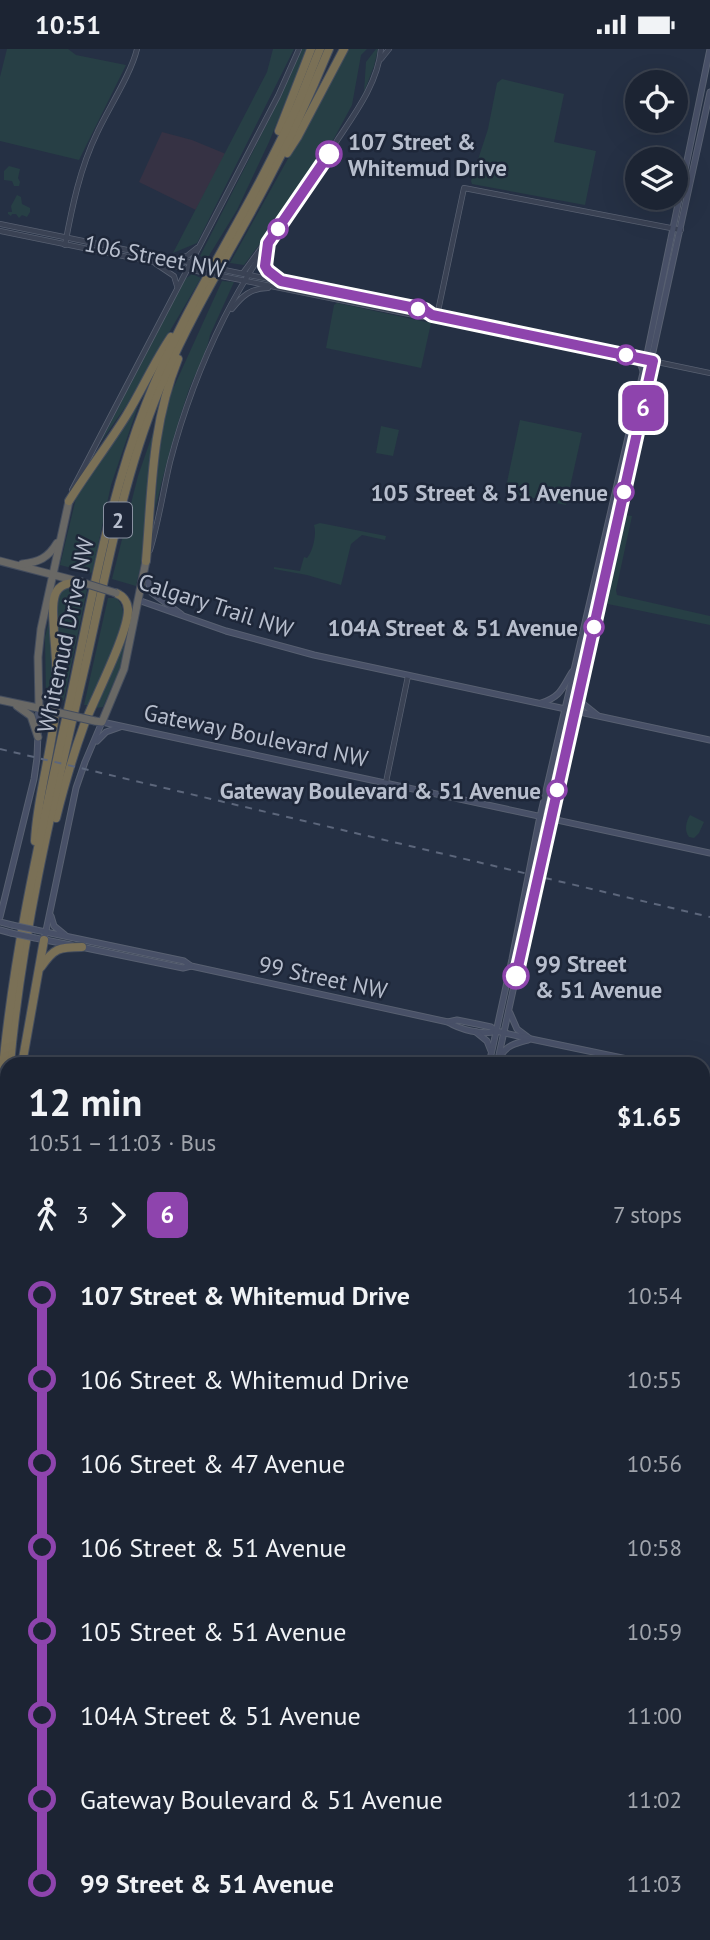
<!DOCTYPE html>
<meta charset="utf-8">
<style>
body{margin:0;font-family:"PT Sans",sans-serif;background:#29303f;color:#f1f3f6;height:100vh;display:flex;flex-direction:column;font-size:26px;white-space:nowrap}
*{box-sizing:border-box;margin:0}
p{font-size:23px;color:#a0a4ac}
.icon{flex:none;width:38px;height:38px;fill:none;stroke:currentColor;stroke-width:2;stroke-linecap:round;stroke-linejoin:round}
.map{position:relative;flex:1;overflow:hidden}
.sheet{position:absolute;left:0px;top:1008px;width:710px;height:884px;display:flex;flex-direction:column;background:#1c2433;border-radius:21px 21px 0 0;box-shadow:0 7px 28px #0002,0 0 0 2px #3a414e}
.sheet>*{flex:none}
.badge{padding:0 14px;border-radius:10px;font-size:24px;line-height:46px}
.fabs{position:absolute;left:625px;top:21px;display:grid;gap:14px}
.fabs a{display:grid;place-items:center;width:63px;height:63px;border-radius:50%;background:#1c2433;box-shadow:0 7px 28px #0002,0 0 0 2px #3a414e;font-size:35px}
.map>.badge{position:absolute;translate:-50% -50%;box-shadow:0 0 0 4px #fff}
.legs{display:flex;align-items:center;gap:10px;height:77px;padding:0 28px;font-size:23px}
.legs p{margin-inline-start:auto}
.summary{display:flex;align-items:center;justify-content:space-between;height:119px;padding:0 28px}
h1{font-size:38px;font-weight:700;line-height:52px}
ul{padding:0 28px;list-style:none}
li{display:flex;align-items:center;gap:24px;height:84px;font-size:26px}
li i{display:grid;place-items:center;width:10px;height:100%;margin:0 9px;background:currentColor}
li i::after{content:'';width:18px;height:18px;margin:-9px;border:5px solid;border-radius:50%;background:#1c2433}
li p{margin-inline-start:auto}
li:first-child i{background:linear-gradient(#0000 50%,currentColor 0)}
li:last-child i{background:linear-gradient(currentColor 50%,#0000 0)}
.status{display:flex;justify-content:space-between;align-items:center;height:49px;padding:0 35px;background:#1c2433;direction:ltr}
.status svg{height:19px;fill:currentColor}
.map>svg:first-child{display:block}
.medical{fill:#363244}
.green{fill:#273f45}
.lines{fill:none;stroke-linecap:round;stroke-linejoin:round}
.tertiary-casing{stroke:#586071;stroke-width:6}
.secondary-casing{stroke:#586071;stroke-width:7}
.trunk-casing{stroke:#444d5e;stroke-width:9}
.motorway-casing{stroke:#444d5e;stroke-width:10}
.tertiary{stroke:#3a4254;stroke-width:4.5}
.secondary{stroke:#485067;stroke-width:5}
.trunk{stroke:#696865;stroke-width:7}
.motorway{stroke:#7a7056;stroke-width:8}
.rail{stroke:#5c667b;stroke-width:2;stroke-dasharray:7 7;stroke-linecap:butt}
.tertiary-bridge-casing{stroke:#586071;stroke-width:6;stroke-linecap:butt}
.secondary-bridge-casing{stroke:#586071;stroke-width:7;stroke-linecap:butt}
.trunk-bridge-casing{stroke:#444d5e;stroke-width:9;stroke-linecap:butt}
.tertiary-bridge{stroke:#3a4254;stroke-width:4.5}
.secondary-bridge{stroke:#485067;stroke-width:5}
.trunk-bridge{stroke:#696865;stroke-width:7}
.line-1-casing{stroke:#fff;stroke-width:16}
.line-1{stroke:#8e44ad;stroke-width:10}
.stop-1-dot{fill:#fff;stroke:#8e44ad;stroke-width:3.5}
.labels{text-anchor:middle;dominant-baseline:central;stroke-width:5;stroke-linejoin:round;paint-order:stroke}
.shield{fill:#1e2739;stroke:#8991a1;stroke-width:2}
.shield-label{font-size:21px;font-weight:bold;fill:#b7becd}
.stop-label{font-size:23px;font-weight:bold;fill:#b7becd;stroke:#1e2739;text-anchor:end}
.street-label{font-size:23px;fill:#b7becd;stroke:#1e2739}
</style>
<div class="status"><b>10:51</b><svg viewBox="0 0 49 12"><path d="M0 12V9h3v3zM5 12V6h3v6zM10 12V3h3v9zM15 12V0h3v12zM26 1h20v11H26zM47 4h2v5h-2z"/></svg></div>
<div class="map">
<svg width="710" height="1891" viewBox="0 0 710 1891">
<rect width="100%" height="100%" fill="#253044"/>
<path class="medical" d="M162 83 192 91 226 105 196 161 139 133Z"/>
<g class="green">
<path d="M7 0H68L76 6 126 16 79 111 0 92V28Z"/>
<path d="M273 0H294L197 194 173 204 267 23Z"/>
<path d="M301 0H307L269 93 237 161 207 210 200 207 281 47Z"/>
<path d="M349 0H367L361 6 352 56 324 108 244 216 230 214Z"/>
<path d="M376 0H378L374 17 364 43 366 13Z"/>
<path d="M502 30 564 45 554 93 596 102 585 156 472 135 471 132 488 80 497 34Z"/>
<path d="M9 117 20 120 18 129 20 133 19 137H14L12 132 4 131V122Z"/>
<path d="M17 146 21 148 22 155 30 159V163L27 168 22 166 19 169 16 165H12L11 167 8 165V163H12L11 157Z"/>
<path d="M192 225 201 229 126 357 100 394 185 230Z"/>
<path d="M222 232 234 233 210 286C206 306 195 324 188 343 175 382 164 421 155 461L160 385 172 342Z"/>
<path d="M337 254 431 274 421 319 326 299 334 256Z"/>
<path d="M138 357 111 436 92 524 60 516 77 445Z"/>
<path d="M520 371 582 384 566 456 505 443Z"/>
<path d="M381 377 399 381 393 407 376 404Z"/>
<path d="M155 378 145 497 136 537 112 530 138 427Z"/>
<path d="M624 466 632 467 616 541 617 546 710 567V576L603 554 621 468Z"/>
<path d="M320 474 386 487 385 491 362 486 351 495 341 536 307 526 274 520V518L300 522 304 508 307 509C313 502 317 485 314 476Z"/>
<path d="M76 536 87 541 64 651 60 652 61 624 57 566 59 545 65 539Z"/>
<path d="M108 549H117C120 554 123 558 123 564 122 589 98 632 88 656H84Z"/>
<path d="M50 569 52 648 46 647 45 588Z"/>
<path d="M127 583 121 617 103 658 96 659Z"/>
<path d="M690 766 704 773 699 784 694 789 689 788C684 782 686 772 690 766Z"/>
<path d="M0 1717 7 1743V1885H30L31 1891H0Z"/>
</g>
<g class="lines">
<g class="tertiary-casing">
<g id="tertiary">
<path d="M381 10 389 0"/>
<path d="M0 175 201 216"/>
<path d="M0 182 197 222"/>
<path d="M65 196C72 158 80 119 97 84 108 60 131 25 137 0"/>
<path d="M266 201C263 217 267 222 280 231"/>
<path d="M174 210 187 207 197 199"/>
<path d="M156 215 174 227 177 237"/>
<path d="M234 223 425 261 432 266 710 324"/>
<path d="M243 224 262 198 267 194"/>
<path d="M231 229 424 268 431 266"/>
<path d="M232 260C242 247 251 239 268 239"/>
<path d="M437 267 464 139 681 181"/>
<path d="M72 441 278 47 299 0"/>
<path d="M150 501C159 472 163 442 170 413 183 363 201 315 224 269 256 206 301 150 338 90 356 63 378 33 381 0"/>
<path d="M386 733 408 627"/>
<path d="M704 1285 710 1286"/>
<path d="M704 1781 710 1751"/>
<path d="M680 1891 682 1885"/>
</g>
</g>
<g class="secondary-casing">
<g id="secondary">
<path d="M632 308 641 316 643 322"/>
<path d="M145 525 152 544 181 565"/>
<path d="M138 551 226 582 314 606 710 691"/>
<path d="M580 645 582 654 597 666"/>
<path d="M541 654C561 648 562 639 572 623"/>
<path d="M97 692 106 683 120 678"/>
<path d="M51 867 54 877 65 886"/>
<path d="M0 868 34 730 37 709 39 659"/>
<path d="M0 873 12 876"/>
<path d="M0 881 11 884"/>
<path d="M36 881 184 912 191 917 448 973C459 980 483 987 496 982"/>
<path d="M35 889 71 896"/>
<path d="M44 891 76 739 85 713 102 673 710 804"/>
<path d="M81 898 183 919 191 917"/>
<path d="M510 964 517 980 529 989"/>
<path d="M448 973 457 971 477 975 491 978 496 982 531 990 651 1015"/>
<path d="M476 983 487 992 491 1002"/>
<path d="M501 1006C507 996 517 994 528 991"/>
<path d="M489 1015 512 910 539 772 645 315 710 0"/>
<path d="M497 1015C567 691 641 368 710 43"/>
<path d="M704 1026 710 1027"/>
<path d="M0 1612 7 1613"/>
<path d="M0 1628 7 1629"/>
<path d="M704 1754 710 1750"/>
<path d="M704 1760 710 1762"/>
<path d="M301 1891 303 1885"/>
<path d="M309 1891 310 1885"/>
</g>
</g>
<g class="trunk-casing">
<g id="trunk">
<path d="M0 512 81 533"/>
<path d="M22 515C39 513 48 509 57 494"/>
<path d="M0 651 43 660"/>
<path d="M17 657 31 667 38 688"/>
<path d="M39 659 38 608 41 580 69 452"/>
<path d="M95 672 102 673 124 620 146 512"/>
</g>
</g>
<g class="motorway-casing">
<g id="motorway">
<path d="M279 82 311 0"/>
<path d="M287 104 298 87 344 0"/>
<path d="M69 452C87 423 108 396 126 367 142 341 154 313 171 288"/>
<path d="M146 512C152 442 151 377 178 310"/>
<path d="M56 769C64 737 73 706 84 676 94 650 129 583 128 560 127 551 123 547 116 544"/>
<path d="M35 792C37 746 53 700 56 654 58 631 56 607 54 584 54 572 51 558 55 546 59 534 70 534 81 533"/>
<path d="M41 918C54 899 59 898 82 898"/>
<path d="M10 1015C22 879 55 745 86 613 108 516 125 418 165 327 193 261 232 200 265 137 289 92 310 46 329 0"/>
<path d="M22 1015 44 891"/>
<path d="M0 1053C10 914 41 783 71 647 92 549 109 449 146 355 176 277 221 206 260 132 273 107 286 82 297 57 305 38 312 19 320 0"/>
<path d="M7 1054 3 1157 7 1296"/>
<path d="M0 1303 7 1410"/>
<path d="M0 1621 7 1622"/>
<path d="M0 1704 7 1730"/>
<path d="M37 1885 39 1891"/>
<path d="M51 1891 52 1885"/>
</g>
</g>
<use href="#tertiary" class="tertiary"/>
<use href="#secondary" class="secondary"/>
<use href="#trunk" class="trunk"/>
<use href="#motorway" class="motorway"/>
<g class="rail">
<path d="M0 700 710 868"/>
<path d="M474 1891 475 1885"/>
</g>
<g class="tertiary-bridge-casing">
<g id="tertiary-bridge">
<path d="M201 216 234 223"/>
<path d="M197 222 231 229"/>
<path d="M0 1135 7 1137"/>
</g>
</g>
<g class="secondary-bridge-casing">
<g id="secondary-bridge">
<path d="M12 876 36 881"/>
<path d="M11 884 35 889"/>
</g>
</g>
<g class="trunk-bridge-casing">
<g id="trunk-bridge">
<path d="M81 533 116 544"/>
<path d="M47 661 95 672"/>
</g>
</g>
<use href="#tertiary-bridge" class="tertiary-bridge"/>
<use href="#secondary-bridge" class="secondary-bridge"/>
<use href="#trunk-bridge" class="trunk-bridge"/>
</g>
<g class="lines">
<g class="line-1-casing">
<path id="line-1" d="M329 105 268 194 265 217 268 222 281 232 425 261 432 266 653 312 516 927"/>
</g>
<use href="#line-1" class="line-1"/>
</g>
<g class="stop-1-dot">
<circle cx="329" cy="105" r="12"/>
<circle cx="278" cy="180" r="9"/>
<circle cx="418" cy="260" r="9"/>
<circle cx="626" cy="306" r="9"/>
<circle cx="624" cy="443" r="9"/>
<circle cx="594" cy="578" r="9"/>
<circle cx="557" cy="741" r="9"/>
<circle cx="516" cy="927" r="12"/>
</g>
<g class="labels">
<rect class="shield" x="104" y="453.5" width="28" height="35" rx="5"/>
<g class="shield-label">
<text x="118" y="471">2</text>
</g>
<g class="stop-label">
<text x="348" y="92" text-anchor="start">107 Street &amp;<tspan x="348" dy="26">Whitemud Drive</tspan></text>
<text x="608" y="443">105 Street &amp; 51 Avenue</text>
<text x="578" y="578">104A Street &amp; 51 Avenue</text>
<text x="541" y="741">Gateway Boulevard &amp; 51 Avenue</text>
<text x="535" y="914" text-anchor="start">99 Street<tspan x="535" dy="26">&amp; 51 Avenue</tspan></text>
</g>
<g class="street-label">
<text transform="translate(155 207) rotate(11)">106 Street NW</text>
<text transform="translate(216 556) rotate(18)">Calgary Trail NW</text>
<text transform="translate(65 586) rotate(-78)">Whitemud Drive NW</text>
<text transform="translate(256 686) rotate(12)">Gateway Boulevard NW</text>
<text transform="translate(323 928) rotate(12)">99 Street NW</text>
</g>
</g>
</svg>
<div class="fabs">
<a><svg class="icon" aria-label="locate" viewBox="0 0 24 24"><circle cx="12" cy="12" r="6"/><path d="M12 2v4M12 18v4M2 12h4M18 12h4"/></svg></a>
<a><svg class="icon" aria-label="layers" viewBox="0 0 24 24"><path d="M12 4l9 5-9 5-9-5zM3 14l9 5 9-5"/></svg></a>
</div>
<b class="badge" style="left:643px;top:359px;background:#8e44ad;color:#fff">6</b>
<section class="sheet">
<div class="summary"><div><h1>12 min</h1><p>10:51 – 11:03 · Bus</p></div><b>$1.65</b></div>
<div class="legs"><svg class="icon" aria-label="walk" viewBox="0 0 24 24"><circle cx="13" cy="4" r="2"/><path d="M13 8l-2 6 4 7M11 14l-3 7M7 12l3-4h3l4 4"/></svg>3<svg class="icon" aria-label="forward" viewBox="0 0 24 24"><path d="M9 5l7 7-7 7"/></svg><b class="badge" style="background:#8e44ad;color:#fff">6</b><p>7 stops</p></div>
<ul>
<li><i style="color:#8e44ad"></i><b>107 Street &amp; Whitemud Drive</b><p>10:54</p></li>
<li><i style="color:#8e44ad"></i><span>106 Street &amp; Whitemud Drive</span><p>10:55</p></li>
<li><i style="color:#8e44ad"></i><span>106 Street &amp; 47 Avenue</span><p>10:56</p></li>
<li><i style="color:#8e44ad"></i><span>106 Street &amp; 51 Avenue</span><p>10:58</p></li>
<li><i style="color:#8e44ad"></i><span>105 Street &amp; 51 Avenue</span><p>10:59</p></li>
<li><i style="color:#8e44ad"></i><span>104A Street &amp; 51 Avenue</span><p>11:00</p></li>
<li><i style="color:#8e44ad"></i><span>Gateway Boulevard &amp; 51 Avenue</span><p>11:02</p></li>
<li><i style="color:#8e44ad"></i><b>99 Street &amp; 51 Avenue</b><p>11:03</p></li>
</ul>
</section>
</div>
